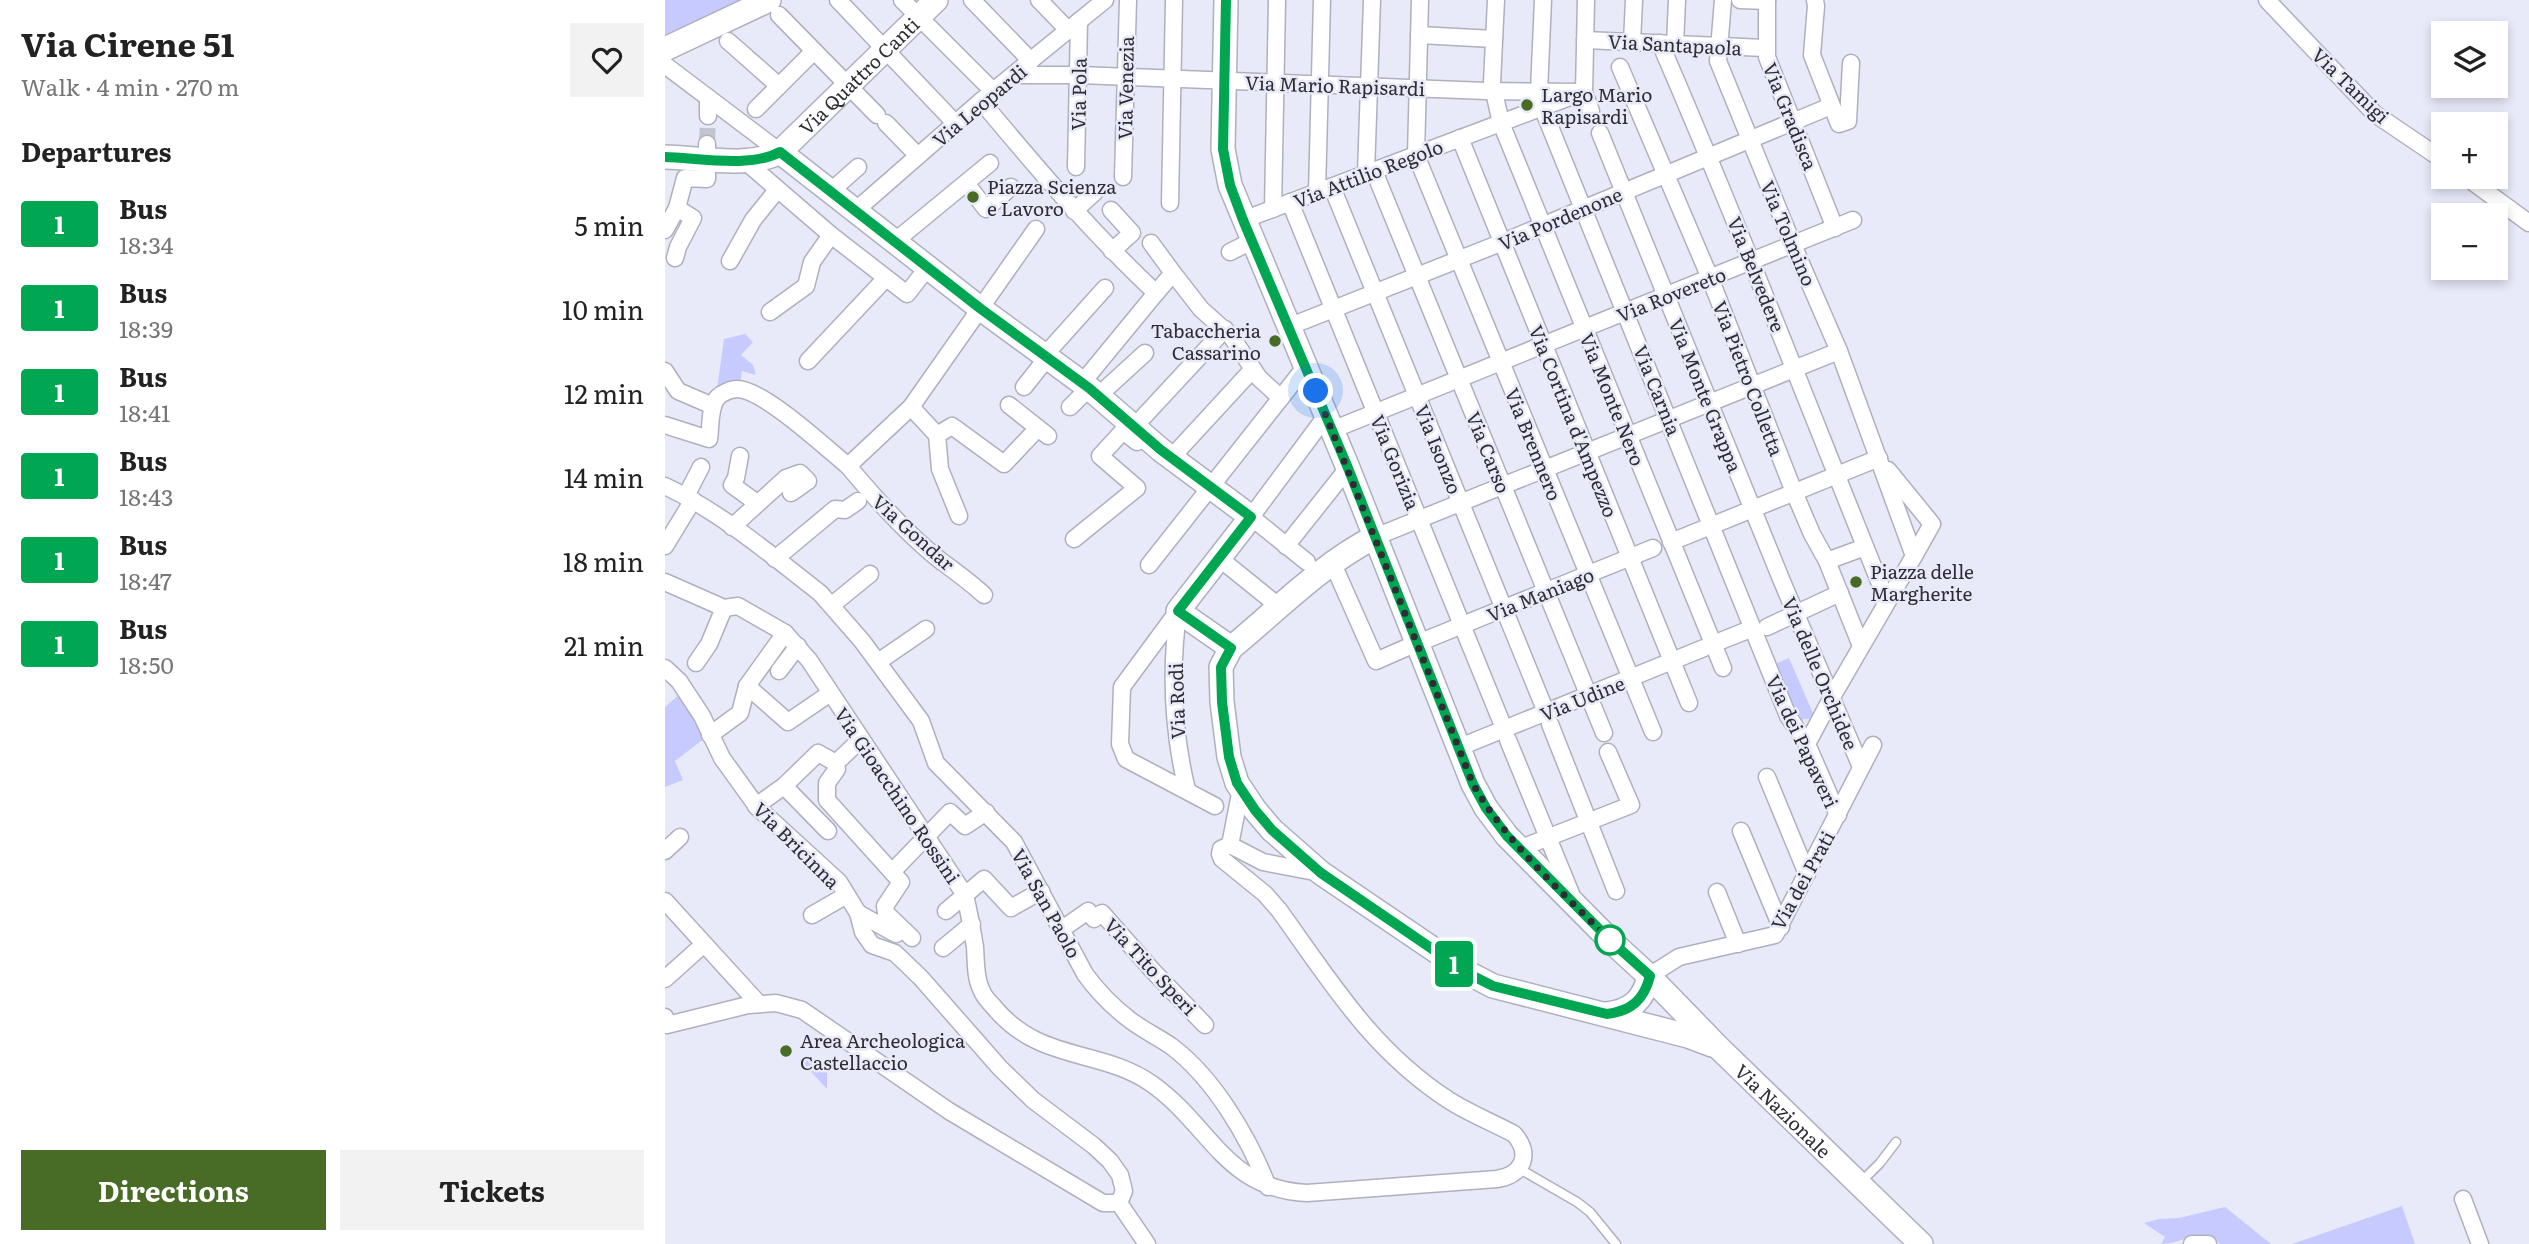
<!DOCTYPE html>
<meta charset="utf-8">
<style>
body{margin:0;font-family:Literata,serif;background:#f2f2f2;color:#222;height:100vh;display:flex;flex-direction:column;font-size:26px;white-space:nowrap}
*{box-sizing:border-box;margin:0}
p{font-size:23px;color:#767676}
.icon{flex:none;width:38px;height:38px;fill:none;stroke:currentColor;stroke-width:2;stroke-linecap:round;stroke-linejoin:round}
.map{position:relative;flex:1;overflow:hidden}
.side{display:flex;flex-direction:column;background:#fff;width:665px}
.side>*{flex:none}
.badge{padding:0 14px;border-radius:5px;font-size:24px;line-height:46px}
.fabs{position:absolute;left:1766px;top:21px;display:grid;gap:14px}
.fabs a{display:grid;place-items:center;width:77px;height:77px;border-radius:0px;background:#fff;box-shadow:0 4px 10px #0003;font-size:35px}
.you{position:absolute;width:35px;height:35px;margin:-18px;border:5px solid #fff;border-radius:50%;background:#1a73e8;box-shadow:0 0 0 10px #1a73e833}
.map>.badge{position:absolute;translate:-50% -50%;box-shadow:0 0 0 4px #fff}
h2{padding:0 21px;font-size:26px;line-height:63px}
.round{display:grid;place-items:center;flex:none;width:74px;height:74px;border-radius:0px;background:#f2f2f2}
.head{display:flex;align-items:center;justify-content:space-between;height:119px;padding:0 21px}
h1{font-size:33px;font-weight:700;line-height:52px}
.action{display:flex;gap:14px;margin-top:auto;padding:14px 21px}
.action a{flex:1;height:80px;border-radius:0px;background:#486c25;color:#fff;font-size:28px;font-weight:700;line-height:80px;text-align:center}
.action a+a{background:#f2f2f2;color:#222}
ul{padding:0;list-style:none}
li{display:flex;align-items:center;gap:21px;height:84px;padding:0 21px}
li div{flex:1}
li b{display:block;font-size:26px}
li em{font-style:normal}
li .badge{min-width:77px;font-weight:700;text-align:center}
main{display:flex;flex:1;min-height:0}
.map>svg:first-child{display:block}
.green{fill:#c7cafe}
.lines{fill:none;stroke-linecap:round;stroke-linejoin:round}
.street-tunnel{stroke:#c3c4d1;stroke-width:16;stroke-dasharray:16 8;stroke-linecap:butt}
.lane-casing{stroke:#afb0be;stroke-width:11}
.street-casing{stroke:#afb0be;stroke-width:19}
.secondary-casing{stroke:#afb0be;stroke-width:26}
.lane{stroke:#fff;stroke-width:8}
.street{stroke:#fff;stroke-width:16}
.secondary{stroke:#fff;stroke-width:23}
.line-casing{stroke:#fff;stroke-width:16}
.line{stroke:#00a651;stroke-width:10}
.walk{stroke:#2d2d33;stroke-width:7;stroke-dasharray:0 12.6}
.poi-dot{fill:#486c25;stroke:#e8eaf9;stroke-width:2.5}
.stop-dot{fill:#fff;stroke:#00a651;stroke-width:3.5}
.labels{text-anchor:middle;dominant-baseline:central;stroke-width:5;stroke-linejoin:round;paint-order:stroke}
.street-label{font-size:19px;fill:#2d2d33;stroke:#e8eaf9}
.poi-label{font-size:19px;fill:#2d2d33;stroke:#e8eaf9;text-anchor:start}
</style>
<main>
<section class="side">
<div class="head"><div><h1>Via Cirene 51</h1><p>Walk · 4 min · 270 m</p></div><a class="round"><svg class="icon" aria-label="heart" viewBox="0 0 24 24"><path d="M12 20l-8-8c-3-5 5-10 8-4 3-6 11-1 8 4z"/></svg></a></div>
<h2>Departures</h2>
<ul>
<li><span class="badge" style="background:#00a651;color:#fff">1</span><div><b>Bus</b><p>18:34</p></div><em>5 min</em></li>
<li><span class="badge" style="background:#00a651;color:#fff">1</span><div><b>Bus</b><p>18:39</p></div><em>10 min</em></li>
<li><span class="badge" style="background:#00a651;color:#fff">1</span><div><b>Bus</b><p>18:41</p></div><em>12 min</em></li>
<li><span class="badge" style="background:#00a651;color:#fff">1</span><div><b>Bus</b><p>18:43</p></div><em>14 min</em></li>
<li><span class="badge" style="background:#00a651;color:#fff">1</span><div><b>Bus</b><p>18:47</p></div><em>18 min</em></li>
<li><span class="badge" style="background:#00a651;color:#fff">1</span><div><b>Bus</b><p>18:50</p></div><em>21 min</em></li>
</ul>
<div class="action"><a>Directions</a><a>Tickets</a></div>
</section>
<div class="map">
<svg width="1864" height="1244" viewBox="0 0 1864 1244">
<rect width="100%" height="100%" fill="#e8eaf9"/>
<g class="green">
<path d="M0 0H77L0 37Z"/>
<path d="M80 334 88 342 76 355 88 365 91 375 77 371 75 385 51 396 59 339Z"/>
<path d="M1124 658 1150 718 1132 720 1108 665Z"/>
<path d="M15 694 33 719 40 738 10 761 18 780 0 787V707Z"/>
<path d="M146 1057 162 1065V1089L136 1061Z"/>
<path d="M1737 1206 1750 1244H1627Z"/>
<path d="M1560 1207 1606 1244H1555C1533 1225 1520 1244 1496 1244L1500 1237 1479 1223 1494 1219 1514 1218Z"/>
</g>
<g class="lines">
<path class="street-tunnel" d="M42 144 43 116"/>
<g class="lane-casing">
<g id="lane">
<path d="M853 1168 912 1202 925 1212 951 1244"/>
<path d="M1196 1182 1215 1163 1231 1142"/>
</g>
</g>
<g class="street-casing">
<g id="street">
<path d="M173 0 291 124"/>
<path d="M237 0 329 92"/>
<path d="M307 0 366 61"/>
<path d="M374 0 404 31"/>
<path d="M755 0 751 155 988 732"/>
<path d="M831 0 827 83 836 123 1058 668"/>
<path d="M878 0 874 91 877 107 1123 716 1142 744 1173 815"/>
<path d="M921 0 919 92 926 111"/>
<path d="M1058 0 1053 61 1128 245 1174 351 1249 556 1167 697 1142 744"/>
<path d="M1075 0 1102 1"/>
<path d="M1102 0V57L1170 228"/>
<path d="M1150 0 1151 6 1147 55 1174 124 1183 121 1186 63"/>
<path d="M1602 0 1710 114 1778 160"/>
<path d="M114 15 212 115"/>
<path d="M754 35 829 39"/>
<path d="M920 40 1100 48"/>
<path d="M63 41 114 86"/>
<path d="M967 42 969 0"/>
<path d="M995 43C1075 228 1147 415 1222 601"/>
<path d="M1010 44 1012 0"/>
<path d="M0 65 115 152"/>
<path d="M955 67 1045 278 1129 492 1147 534 1162 561 1196 646"/>
<path d="M350 75H414L821 91 919 92"/>
<path d="M316 101C372 168 427 233 491 293L508 273 536 309 566 336 594 378 616 398"/>
<path d="M91 109 149 51"/>
<path d="M43 116V98"/>
<path d="M221 123 253 156"/>
<path d="M935 133 1116 579 1196 767"/>
<path d="M795 138 1024 703"/>
<path d="M80 161 166 235 242 294 263 267"/>
<path d="M411 167 414 21"/>
<path d="M709 171 939 733"/>
<path d="M701 173 707 0"/>
<path d="M458 177 463 0"/>
<path d="M1801 177 1864 223"/>
<path d="M301 183 321 209 346 187"/>
<path d="M667 187 881 712"/>
<path d="M166 191 193 167"/>
<path d="M652 192 657 0"/>
<path d="M625 202 836 721"/>
<path d="M505 203 509 0"/>
<path d="M608 209 612 0"/>
<path d="M446 210 467 233 447 251"/>
<path d="M190 211 316 101 440 0"/>
<path d="M409 211 430 192"/>
<path d="M578 220 910 95"/>
<path d="M0 230 12 208 20 178 42 179V144"/>
<path d="M229 242 325 163"/>
<path d="M486 243 508 273"/>
<path d="M565 252 587 241"/>
<path d="M10 258 13 247 28 218 12 208"/>
<path d="M65 261 88 220 112 190"/>
<path d="M105 312 141 286 147 262 166 235"/>
<path d="M623 327 838 242 1166 106"/>
<path d="M380 355 440 288"/>
<path d="M143 361 221 278"/>
<path d="M0 371 13 391 48 406"/>
<path d="M417 383 491 293"/>
<path d="M359 387 382 358"/>
<path d="M433 396 480 353"/>
<path d="M344 405 383 436"/>
<path d="M246 407 272 435 275 469 294 516"/>
<path d="M405 407 424 388"/>
<path d="M0 425 44 439C46 427 44 406 53 397 57 393 66 389 72 389 98 389 161 448 183 466L246 407 371 229"/>
<path d="M469 427 560 329"/>
<path d="M667 430 1188 220"/>
<path d="M272 435 287 426 339 464 373 428"/>
<path d="M75 456 71 478 67 485 92 503"/>
<path d="M506 458 588 369"/>
<path d="M183 466C209 497 244 536 276 561 291 572 305 582 319 595"/>
<path d="M1223 470 1267 524 1249 556"/>
<path d="M0 486C57 513 106 555 155 593L197 641 256 721 271 763 349 842 420 974C433 992 448 1007 465 1020 478 1030 493 1037 506 1046 549 1078 584 1138 603 1187"/>
<path d="M21 496 36 467"/>
<path d="M67 527 121 478 135 473 143 481 126 493"/>
<path d="M710 537 1174 351"/>
<path d="M409 539 472 488 435 456 458 431 472 442"/>
<path d="M1006 542 1214 458"/>
<path d="M0 546 28 500"/>
<path d="M621 546 683 468"/>
<path d="M554 558 606 600"/>
<path d="M110 559 170 509 180 510 193 501"/>
<path d="M1162 561 1200 547"/>
<path d="M642 562 586 517 661 416"/>
<path d="M668 564 711 661 752 643"/>
<path d="M484 565 641 366"/>
<path d="M0 582 59 608 73 606 120 633 144 660 300 895C304 912 307 929 310 947 311 960 310 977 316 989 318 995 323 1001 328 1006 374 1063 436 1048 487 1084 546 1126 560 1189 642 1193L832 1179C858 1175 867 1154 849 1134 827 1122 803 1113 782 1099 706 1049 666 982 614 910L600 894 557 859 555 854 556 849 565 845"/>
<path d="M167 605 205 574"/>
<path d="M513 611 457 687 455 744 461 759 550 806"/>
<path d="M513 613C505 673 508 732 522 790"/>
<path d="M1102 627 1175 593"/>
<path d="M763 639 988 548"/>
<path d="M1048 644 1088 628"/>
<path d="M213 662 261 629"/>
<path d="M31 663 44 644 59 608"/>
<path d="M0 668 14 681 37 716 57 758 93 808 174 882 193 913 198 932 207 945 230 953 256 978 335 1068 368 1100 429 1146 445 1161 455 1175 459 1191 454 1203H438L284 1111 137 1010 111 1003 83 1005 2 1025 0 1017"/>
<path d="M114 671 133 646"/>
<path d="M82 686 123 722 164 694"/>
<path d="M885 724 951 891"/>
<path d="M45 735 75 713 82 686 120 633"/>
<path d="M196 739 171 763 172 769 162 783V800L236 882 220 906 221 913 247 938"/>
<path d="M843 740 907 896"/>
<path d="M795 747 1039 648"/>
<path d="M1102 777 1142 874"/>
<path d="M119 786 163 831"/>
<path d="M91 806 119 786 153 753 171 763"/>
<path d="M1076 831 1116 927"/>
<path d="M565 845 598 862 655 873"/>
<path d="M565 845 576 789"/>
<path d="M856 848 966 805 943 752"/>
<path d="M0 851 15 837"/>
<path d="M227 872 285 812 300 826 321 812"/>
<path d="M1052 892 1073 944"/>
<path d="M0 901 94 1004"/>
<path d="M281 911 319 879 346 908 376 891"/>
<path d="M193 913 231 934 235 928"/>
<path d="M147 915 180 896"/>
<path d="M397 929 423 911 429 919 437 913 488 971 540 1025"/>
<path d="M278 948 307 924"/>
<path d="M984 976 1014 957 1110 935 1208 745"/>
<path d="M0 979 39 944"/>
<path d="M1798 1199 1815 1244"/>
<path d="M454 1203 482 1244"/>
<path d="M1527 1244H1543"/>
</g>
</g>
<g class="secondary-casing">
<g id="secondary">
<path id="s1" d="M561 0 558 149 565 185 683 468 808 784 821 808 842 836 947 942 984 976 1053 1047 1256 1244"/>
<path d="M0 49 104 0"/>
<path d="M115 152 316 309 424 388 496 450 586 517 513 611 566 648"/>
<path id="s2" d="M0 157C34 158 85 168 115 152L271 0"/>
<path d="M710 537C658 563 611 611 566 648L556 667 557 702 564 757 572 783 590 810 607 830 656 873 805 974 828 986 1023 1036 1047 1045"/>
<path d="M942 1014C966 1011 979 1000 984 976"/>
</g>
</g>
<use href="#lane" class="lane"/>
<use href="#street" class="street"/>
<use href="#secondary" class="secondary"/>
</g>
<g class="lines">
<g class="line-casing">
<path id="line" d="M0 157C34 158 85 168 115 152L316 309 424 388 496 450 586 517 513 611 566 648 556 667 557 702 564 757 572 783 590 810 607 830 656 873 804 974 828 986 942 1014C966 1011 979 1000 985 976L947 942 842 836 821 808 808 784 683 468 578 220 565 185 558 149 561 0"/>
</g>
<use href="#line" class="line"/>
<path class="walk" d="M651 391 808 784C842 844 899 894 947 942L945 940"/>
</g>
<g class="poi-dot">
<circle cx="862" cy="105" r="7"/>
<circle cx="308" cy="197" r="7"/>
<circle cx="610" cy="341" r="7"/>
<circle cx="1191" cy="582" r="7"/>
<circle cx="121" cy="1051" r="7"/>
</g>
<circle class="stop-dot" cx="945" cy="940" r="14"/>
<g class="labels">
<g class="street-label">
<text transform="translate(1010 44) rotate(3)">Via Santapaola</text>
<text stroke="none"><textPath href="#s2" startOffset="226">Via Quattro Canti</textPath></text>
<text transform="translate(670 85) rotate(2)">Via Mario Rapisardi</text>
<text transform="translate(1686 85) rotate(44)">Via Tamigi</text>
<text transform="translate(460 88) rotate(-89)">Via Venezia</text>
<text transform="translate(413 94) rotate(-89)">Via Pola</text>
<text transform="translate(314 105) rotate(-40)">Via Leopardi</text>
<text transform="translate(1126 116) rotate(68)">Via Gradisca</text>
<text transform="translate(703 173) rotate(-21)">Via Attilio Regolo</text>
<text transform="translate(895 218) rotate(-23)">Via Pordenone</text>
<text transform="translate(1124 233) rotate(67)">Via Tolmino</text>
<text transform="translate(1092 274) rotate(68)">Via Belvedere</text>
<text transform="translate(1006 294) rotate(-22)">Via Rovereto</text>
<text transform="translate(1084 378) rotate(69)">Via Pietro Colletta</text>
<text transform="translate(993 390) rotate(68)">Via Carnia</text>
<text transform="translate(1041 395) rotate(68)">Via Monte Grappa</text>
<text transform="translate(948 399) rotate(68)">Via Monte Nero</text>
<text transform="translate(909 421) rotate(68)">Via Cortina d'Ampezzo</text>
<text transform="translate(869 444) rotate(68)">Via Brennero</text>
<text transform="translate(774 449) rotate(68)">Via Isonzo</text>
<text transform="translate(824 452) rotate(68)">Via Carso</text>
<text transform="translate(731 462) rotate(68)">Via Gorizia</text>
<text transform="translate(249 532) rotate(42)">Via Gondar</text>
<text transform="translate(875 594) rotate(-22)">Via Maniago</text>
<text transform="translate(1156 673) rotate(67)">Via delle Orchidee</text>
<text transform="translate(917 698) rotate(-22)">Via Udine</text>
<text transform="translate(511 701) rotate(-92)">Via Rodi</text>
<text transform="translate(1138 741) rotate(65)">Via dei Papaveri</text>
<text transform="translate(233 795) rotate(56)">Via Gioacchino Rossini</text>
<text transform="translate(132 845) rotate(45)">Via Bricinna</text>
<text transform="translate(1137 880) rotate(-61)">Via dei Prati</text>
<text transform="translate(382 903) rotate(61)">Via San Paolo</text>
<text transform="translate(486 966) rotate(47)">Via Tito Speri</text>
<text stroke="none"><textPath href="#s1" startOffset="1284">Via Nazionale</textPath></text>
</g>
<g class="poi-label">
<text x="876" y="94">Largo Mario<tspan x="876" dy="22">Rapisardi</tspan></text>
<text x="322" y="186">Piazza Scienza<tspan x="322" dy="22">e Lavoro</tspan></text>
<text x="596" y="330" text-anchor="end">Tabaccheria<tspan x="596" dy="22">Cassarino</tspan></text>
<text x="1205" y="571">Piazza delle<tspan x="1205" dy="22">Margherite</tspan></text>
<text x="135" y="1040">Area Archeologica<tspan x="135" dy="22">Castellaccio</tspan></text>
</g>
</g>
</svg>
<div class="fabs">
<a><svg class="icon" aria-label="layers" viewBox="0 0 24 24"><path d="M12 4l9 5-9 5-9-5zM3 14l9 5 9-5"/></svg></a>
<a>+</a>
<a>−</a>
</div>
<div class="you" style="left:651px;top:391px"></div>
<b class="badge" style="left:789px;top:964px;background:#00a651;color:#fff">1</b>
</div>
</main>
